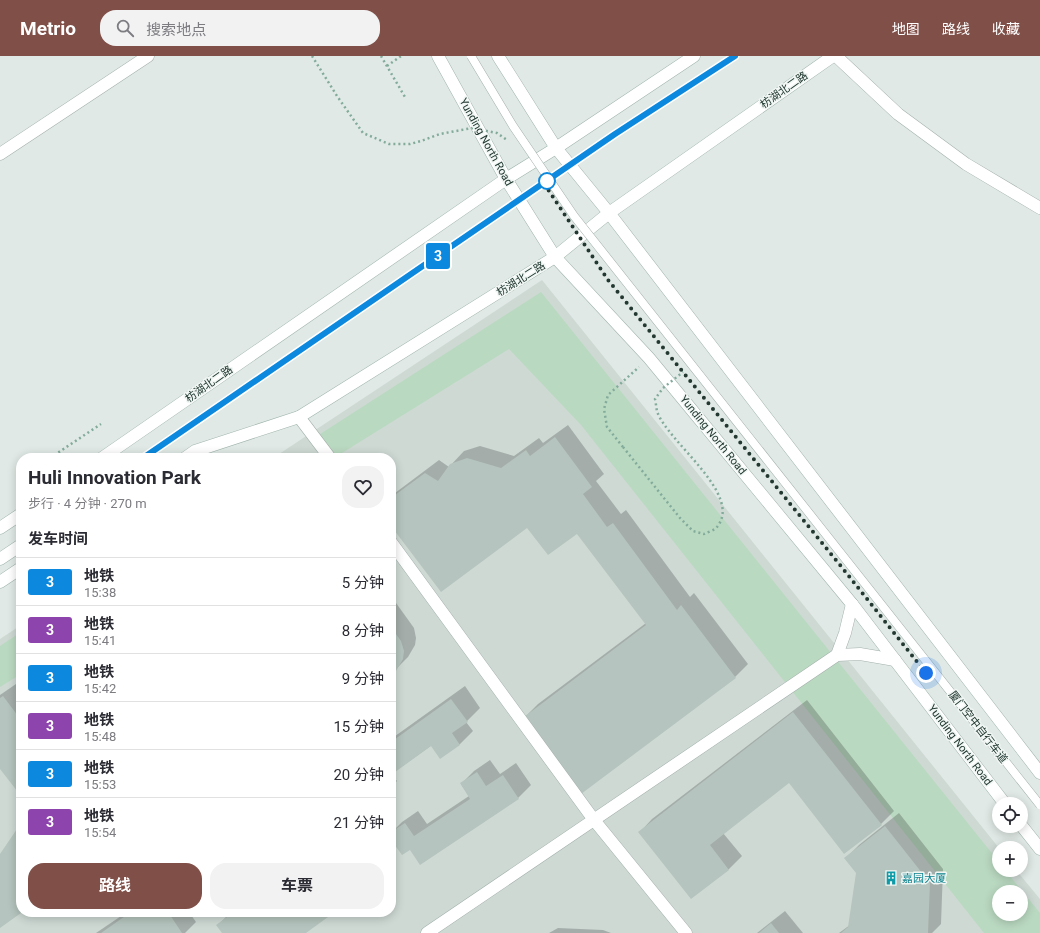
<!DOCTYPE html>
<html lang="zh">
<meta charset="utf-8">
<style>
body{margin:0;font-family:Roboto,"Noto Sans SC",sans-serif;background:#f2f2f3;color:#2b2b33;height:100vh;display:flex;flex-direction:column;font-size:15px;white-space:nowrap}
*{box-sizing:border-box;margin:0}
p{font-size:13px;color:#7c7c81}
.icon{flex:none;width:22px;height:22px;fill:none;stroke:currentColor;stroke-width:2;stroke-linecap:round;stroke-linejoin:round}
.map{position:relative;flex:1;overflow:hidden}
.sheet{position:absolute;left:16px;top:397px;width:380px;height:464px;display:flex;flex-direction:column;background:#fff;border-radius:16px;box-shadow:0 2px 10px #0003}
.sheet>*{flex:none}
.badge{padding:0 8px;border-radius:3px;font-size:14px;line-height:26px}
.controls{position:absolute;left:992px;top:741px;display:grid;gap:8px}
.controls a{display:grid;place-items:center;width:36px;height:36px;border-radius:50%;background:#fff;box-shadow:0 2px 10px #0003;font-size:20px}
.you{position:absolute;width:20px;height:20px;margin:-10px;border:3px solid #fff;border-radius:50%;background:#1a73e8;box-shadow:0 0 0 6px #1a73e833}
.map>.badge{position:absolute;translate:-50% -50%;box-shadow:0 0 0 2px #fff}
h2{padding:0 12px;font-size:15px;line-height:36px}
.round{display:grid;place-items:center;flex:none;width:42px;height:42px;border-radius:16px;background:#f2f2f3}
.overview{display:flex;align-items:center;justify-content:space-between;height:68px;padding:0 12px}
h1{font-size:19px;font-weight:700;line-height:30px}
.primary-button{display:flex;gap:8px;margin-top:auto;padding:8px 12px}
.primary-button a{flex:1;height:46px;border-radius:16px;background:#7f4f48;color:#fff;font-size:16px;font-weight:700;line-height:46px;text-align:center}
.primary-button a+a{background:#f2f2f3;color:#2b2b33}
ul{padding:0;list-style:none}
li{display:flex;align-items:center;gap:12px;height:48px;padding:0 12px;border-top:1px solid #e1e1e2}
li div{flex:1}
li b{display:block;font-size:15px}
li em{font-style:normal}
li .badge{min-width:44px;font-weight:700;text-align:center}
header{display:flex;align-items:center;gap:24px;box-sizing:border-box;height:56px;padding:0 20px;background:#7f4f48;color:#fff}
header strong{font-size:19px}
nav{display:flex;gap:22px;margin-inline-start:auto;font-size:14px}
.search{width:280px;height:36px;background:#f2f2f3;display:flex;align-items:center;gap:10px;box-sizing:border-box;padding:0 14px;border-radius:16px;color:#7c7c81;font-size:15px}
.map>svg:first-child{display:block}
.built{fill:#ced9d4;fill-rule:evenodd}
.green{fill:#bad9c1;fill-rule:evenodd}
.shadow{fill:#0003}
.building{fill:#b5c4be}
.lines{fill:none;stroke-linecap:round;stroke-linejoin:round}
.minor-casing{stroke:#a3b0ab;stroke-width:13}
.secondary-casing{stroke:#a0b4ac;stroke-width:13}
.path{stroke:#83ab9c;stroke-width:2.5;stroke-dasharray:2 3;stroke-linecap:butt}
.minor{stroke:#fff;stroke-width:12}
.secondary{stroke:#fff;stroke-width:12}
.service-bridge-casing{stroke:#a3b0ab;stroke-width:9;stroke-linecap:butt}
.path-bridge{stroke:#83ab9c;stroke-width:2.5;stroke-dasharray:2 3;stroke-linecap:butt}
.service-bridge{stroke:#fff;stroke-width:8}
.line-casing{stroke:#fff;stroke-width:9}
.line{stroke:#0c89de;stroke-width:6}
.walk{stroke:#223831;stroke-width:4;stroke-dasharray:0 7.2}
.stop-dot{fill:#fff;stroke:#0c89de;stroke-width:2}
.labels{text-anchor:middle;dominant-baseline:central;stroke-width:3;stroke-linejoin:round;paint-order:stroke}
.street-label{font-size:11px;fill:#223831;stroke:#f0f6f3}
.culture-label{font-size:11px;fill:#0d838f;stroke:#f0f6f3;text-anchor:start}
</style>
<header>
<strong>Metrio</strong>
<div class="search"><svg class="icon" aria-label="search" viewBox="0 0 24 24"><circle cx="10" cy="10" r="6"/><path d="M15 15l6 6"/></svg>搜索地点</div>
<nav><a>地图</a><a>路线</a><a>收藏</a></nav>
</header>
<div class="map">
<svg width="1040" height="877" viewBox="0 0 1040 877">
<rect width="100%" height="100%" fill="#e0e9e5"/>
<path class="built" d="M542 224 999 792V814H1016L1040 843V877H0V583L21 569V856H391V402H273ZM999 836H1021V858H999Z"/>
<g class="green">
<path d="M541 236 999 806V814H1005L1040 857V877H984L581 369 509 293 334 402 317 380ZM999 836H1021V858H999Z"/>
<path d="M21 576V618L0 631V590Z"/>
</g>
<g class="shadow">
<path d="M568 369 604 418 596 425 621 458 626 454 690 541 694 537 748 608 735 621 525 661 538 648 646 567 577 476 527 470 391 468V440L439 404 449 411 464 395 480 390 514 400 539 382 543 387Z"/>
<path d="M391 540 414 572 416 582 415 589 408 601 391 618Z"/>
<path d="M16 628 21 634V739L0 711V639Z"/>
<path d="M465 630 480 652 466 666 473 675 460 688 441 701 432 689 391 718 397 725 391 731V683Z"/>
<path d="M807 644 894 755 881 768 789 726 723 777 742 800 729 813 691 842 640 776 652 763Z"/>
<path d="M490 704 500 718 516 707 531 729 518 742 410 792 391 782V777L402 766 418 755 427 768 469 740 461 728 474 715Z"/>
<path d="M899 757 943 813 941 868 932 877H839L850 869 857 817 846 802 859 789Z"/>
<path d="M785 855 803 877H757Z"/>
<path d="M127 856H189L196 866 185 877H96Z"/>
<path d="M231 856H334L304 877H224L218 869Z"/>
<path d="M558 872 603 874 611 877H549Z"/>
</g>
<g class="building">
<path d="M555 381 592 431 583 438 607 471 613 467 677 554 681 549 736 622 581 738 524 661 646 569 577 478 548 499 527 472 441 536 391 470V442L425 417 438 425 450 408 467 402 501 412 526 394 530 400Z"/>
<path d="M391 571 401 585 404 595 403 603 396 615 391 619Z"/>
<path d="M3 640 21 664V740L0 713V642Z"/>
<path d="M451 643 468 666 452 677 460 689 440 703 431 690 391 719V686Z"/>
<path d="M793 656 882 769 844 798 789 727 710 789 729 814 691 843 638 776Z"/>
<path d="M477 716 486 730 503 719 519 743 420 809 410 794 402 799 391 784V776L405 767 414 780 470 743 460 727Z"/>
<path d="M21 767V857L0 872V798Z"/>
<path d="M885 770 930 827 928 877H841L848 871 856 817 844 802Z"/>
<path d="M131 856H168L182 877H101Z"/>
<path d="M234 856H335L306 877H222L216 869Z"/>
<path d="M771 867 779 877H759Z"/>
</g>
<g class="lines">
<g class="minor-casing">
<g id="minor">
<path d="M836 0 898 58 966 108 1040 152"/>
<path d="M0 98 148 0"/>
<path d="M299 361 330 402"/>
<path d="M391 486 594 764 686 877"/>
<path d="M837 599 845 577 852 548"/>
<path d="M427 877 837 599 860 598 895 604"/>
</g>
</g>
<g class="secondary-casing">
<g id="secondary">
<path d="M438 0 506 123 555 201 649 302 852 548 1005 748"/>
<path d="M498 0 556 92 609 157 1040 717"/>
<path d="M102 402 506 123 556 92 694 0"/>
<path d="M185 402 195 395 299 361 555 201 609 157 833 0"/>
<path d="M0 472 21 458"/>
<path d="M0 503 21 489"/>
<path d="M0 526 21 512"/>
<path d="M1021 769 1040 793"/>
</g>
</g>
<g class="path">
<path d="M381 0 405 41"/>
<path d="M387 10 401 0"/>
<path d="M623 391 607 371 604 353 608 339 639 311"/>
<path d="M50 402 101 368"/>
</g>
<use href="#minor" class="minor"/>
<use href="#secondary" class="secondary"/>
<g class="service-bridge-casing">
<path id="service-bridge" d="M471 0 513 70 574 160 1040 749"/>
</g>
<g class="path-bridge">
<path d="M312 0 337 40 363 77 389 88H410L421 85 440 78 472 72 497 77 507 84"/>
<path d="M623 391 680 462 693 475 704 478C708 476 715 474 717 471 744 438 666 385 657 355 656 351 656 347 655 343L663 332 683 316"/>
</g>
<use href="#service-bridge" class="service-bridge"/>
</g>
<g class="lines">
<g class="line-casing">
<path id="line" d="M143 402 615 78 735 0"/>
</g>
<use href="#line" class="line"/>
<path class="walk" d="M547 125 543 126 608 224 840 509 926 617"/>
</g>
<defs>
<g id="building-bare" transform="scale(1.08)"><path d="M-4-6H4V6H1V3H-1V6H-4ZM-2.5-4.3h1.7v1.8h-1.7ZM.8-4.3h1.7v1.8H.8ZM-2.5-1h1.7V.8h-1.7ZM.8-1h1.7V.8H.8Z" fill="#0f9aa8" stroke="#f0f6f3" stroke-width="2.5" paint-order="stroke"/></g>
</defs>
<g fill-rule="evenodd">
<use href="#building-bare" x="891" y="822"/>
</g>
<circle class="stop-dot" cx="547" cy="125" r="8"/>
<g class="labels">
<g class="street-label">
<text transform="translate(784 34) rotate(-35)">枋湖北二路</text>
<text transform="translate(486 86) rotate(61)">Yunding North Road</text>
<text transform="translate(521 223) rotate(-32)">枋湖北二路</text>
<text transform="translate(209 328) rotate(-35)">枋湖北二路</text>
<text transform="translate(713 379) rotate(51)">Yunding North Road</text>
<text transform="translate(978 671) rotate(52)">厦门空中自行车道</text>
<text transform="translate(960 689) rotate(53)">Yunding North Road</text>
</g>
<g class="culture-label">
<text x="902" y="822">嘉园大厦</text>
</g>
</g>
</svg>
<div class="controls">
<a><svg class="icon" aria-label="locate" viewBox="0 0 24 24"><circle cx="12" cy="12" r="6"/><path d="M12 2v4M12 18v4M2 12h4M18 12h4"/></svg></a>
<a>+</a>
<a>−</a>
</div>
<div class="you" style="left:926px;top:617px"></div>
<b class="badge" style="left:438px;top:200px;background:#0c89de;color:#fff">3</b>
<section class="sheet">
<div class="overview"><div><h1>Huli Innovation Park</h1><p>步行 · 4 分钟 · 270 m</p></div><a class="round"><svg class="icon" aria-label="heart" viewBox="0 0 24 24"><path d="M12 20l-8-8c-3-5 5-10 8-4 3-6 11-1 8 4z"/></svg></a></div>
<h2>发车时间</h2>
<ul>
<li><span class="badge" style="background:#0c89de;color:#fff">3</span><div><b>地铁</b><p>15:38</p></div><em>5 分钟</em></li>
<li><span class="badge" style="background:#8e44ad;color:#fff">3</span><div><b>地铁</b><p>15:41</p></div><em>8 分钟</em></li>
<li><span class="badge" style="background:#0c89de;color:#fff">3</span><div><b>地铁</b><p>15:42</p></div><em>9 分钟</em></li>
<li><span class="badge" style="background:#8e44ad;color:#fff">3</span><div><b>地铁</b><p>15:48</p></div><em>15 分钟</em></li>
<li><span class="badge" style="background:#0c89de;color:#fff">3</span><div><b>地铁</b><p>15:53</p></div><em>20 分钟</em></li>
<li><span class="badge" style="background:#8e44ad;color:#fff">3</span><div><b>地铁</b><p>15:54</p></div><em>21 分钟</em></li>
</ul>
<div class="primary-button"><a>路线</a><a>车票</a></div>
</section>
</div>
